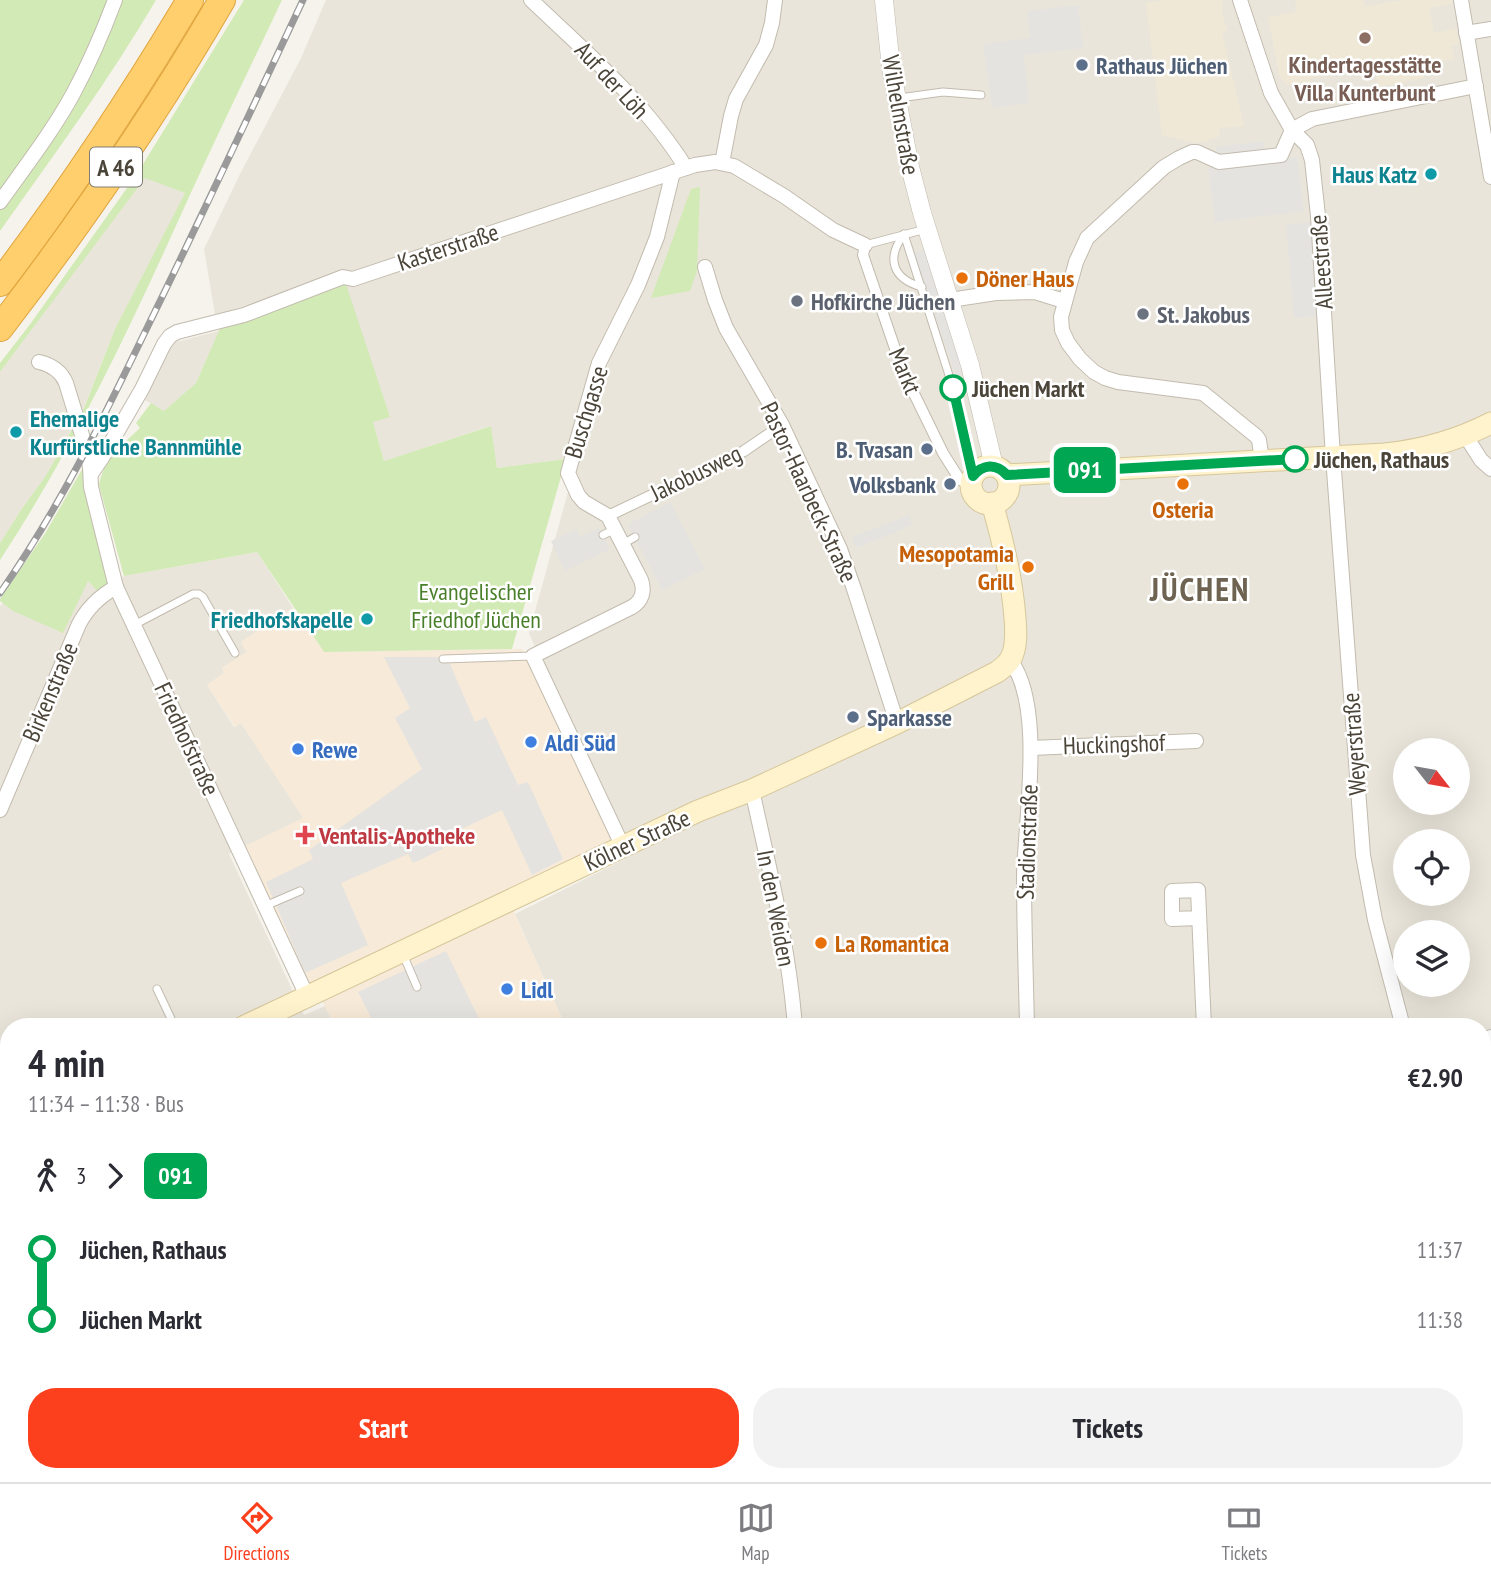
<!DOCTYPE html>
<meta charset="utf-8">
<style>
body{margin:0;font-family:"PT Sans Narrow",sans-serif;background:#f2f2f3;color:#2b2b33;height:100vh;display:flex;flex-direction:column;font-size:26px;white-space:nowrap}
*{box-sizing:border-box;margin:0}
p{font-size:23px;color:#7c7c81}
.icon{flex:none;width:38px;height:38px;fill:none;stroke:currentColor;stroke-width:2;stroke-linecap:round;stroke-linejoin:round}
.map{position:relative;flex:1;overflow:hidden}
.sheet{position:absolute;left:0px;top:1018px;width:1491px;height:464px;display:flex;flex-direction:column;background:#fff;border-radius:28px 28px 0 0;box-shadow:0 7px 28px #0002}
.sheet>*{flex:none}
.badge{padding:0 14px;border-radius:10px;font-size:24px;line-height:46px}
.needle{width:46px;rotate:121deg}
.controls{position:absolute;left:1393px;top:738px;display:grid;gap:14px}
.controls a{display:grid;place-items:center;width:77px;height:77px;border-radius:50%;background:#fff;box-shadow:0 7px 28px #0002;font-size:35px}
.map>.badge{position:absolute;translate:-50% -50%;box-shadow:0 0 0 4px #fff}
.legs{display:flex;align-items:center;gap:10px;height:77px;padding:0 28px;font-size:23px}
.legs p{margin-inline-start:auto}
.headline{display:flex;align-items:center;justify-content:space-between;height:119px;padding:0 28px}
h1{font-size:38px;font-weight:700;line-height:52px}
.button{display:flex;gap:14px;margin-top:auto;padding:14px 28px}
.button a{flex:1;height:80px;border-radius:28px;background:#fc3f1d;color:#fff;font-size:28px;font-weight:700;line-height:80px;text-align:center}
.button a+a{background:#f2f2f3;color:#2b2b33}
ul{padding:0 28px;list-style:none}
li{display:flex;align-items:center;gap:24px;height:70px;font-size:26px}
li i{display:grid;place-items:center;width:10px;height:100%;margin:0 9px;background:currentColor}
li i::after{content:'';width:18px;height:18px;margin:-9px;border:5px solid;border-radius:50%;background:#fff}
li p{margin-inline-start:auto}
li:first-child i{background:linear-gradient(#0000 50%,currentColor 0)}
li:last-child i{background:linear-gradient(currentColor 50%,#0000 0)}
.dock{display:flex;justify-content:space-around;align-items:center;height:98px;border-top:2px solid #e1e1e2;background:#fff;font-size:19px;color:#7c7c81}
.dock a{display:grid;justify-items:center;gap:4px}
.dock .active{color:#fc3f1d}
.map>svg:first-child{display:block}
.residential{fill:#eae5da;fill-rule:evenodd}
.commercial{fill:#f7ead8}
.education{fill:#efe8d6}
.green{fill:#d2eab5}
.parking{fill:#e5e3e0}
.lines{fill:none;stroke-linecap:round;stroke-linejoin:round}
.service-casing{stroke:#c2bbae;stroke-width:9}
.pedestrian-casing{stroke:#c2bbae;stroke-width:12}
.minor-casing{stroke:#c2bbae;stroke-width:16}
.tertiary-casing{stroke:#c2bbae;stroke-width:19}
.secondary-casing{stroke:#d6c79b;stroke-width:23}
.motorway-casing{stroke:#e0a43c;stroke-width:28}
.service{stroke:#fff;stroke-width:7}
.pedestrian{stroke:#fff;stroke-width:10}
.minor{stroke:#fff;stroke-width:14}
.tertiary{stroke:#fff;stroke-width:18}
.secondary{stroke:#fff3cd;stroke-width:21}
.motorway{stroke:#ffcf6e;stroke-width:26}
.rail-casing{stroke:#9a9a9a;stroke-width:7}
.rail{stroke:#fff;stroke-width:4.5;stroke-dasharray:13;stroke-linecap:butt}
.line-1-casing{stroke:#fff;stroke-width:16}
.line-1{stroke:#00a651;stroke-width:10}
.education-dot{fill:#8d6e63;stroke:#fff;stroke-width:2.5}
.service-dot{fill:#5c6f8a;stroke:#fff;stroke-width:2.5}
.culture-dot{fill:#0f9aa8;stroke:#fff;stroke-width:2.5}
.food-dot{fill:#e8710a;stroke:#fff;stroke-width:2.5}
.worship-dot{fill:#6b7280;stroke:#fff;stroke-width:2.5}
.stop-1-dot{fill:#fff;stroke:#00a651;stroke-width:3.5}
.shop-dot{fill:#3f7fe0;stroke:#fff;stroke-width:2.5}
.health-dot{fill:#e0444e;stroke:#fff;stroke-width:2.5}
.labels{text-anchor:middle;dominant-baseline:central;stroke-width:5;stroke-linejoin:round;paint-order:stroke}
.shield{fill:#fff;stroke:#817c74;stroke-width:2}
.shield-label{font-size:23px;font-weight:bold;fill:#4b4439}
.education-label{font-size:24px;font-weight:bold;fill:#785e54;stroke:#fff}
.service-label{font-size:24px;font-weight:bold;fill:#4e5e75;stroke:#fff;text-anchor:start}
.street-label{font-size:24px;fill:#4b4439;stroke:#fff}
.culture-label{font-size:24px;font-weight:bold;fill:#0d838f;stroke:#fff;text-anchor:end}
.food-label{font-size:24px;font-weight:bold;fill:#c56008;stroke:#fff;text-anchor:start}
.worship-label{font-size:24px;font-weight:bold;fill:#5b616d;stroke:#fff;text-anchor:start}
.stop-label{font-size:24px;font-weight:bold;fill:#4b4439;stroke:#fff;text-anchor:start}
.park-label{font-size:24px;fill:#4a7f2a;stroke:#fff}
.shop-label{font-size:24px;font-weight:bold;fill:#366cbe;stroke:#fff;text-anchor:start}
.health-label{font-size:24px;font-weight:bold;fill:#be3a42;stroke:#fff;text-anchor:start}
.district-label{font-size:32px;font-weight:bold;letter-spacing:2px;fill:#6e6250;stroke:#fff}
</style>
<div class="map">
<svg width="1491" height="1482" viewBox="0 0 1491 1482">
<rect width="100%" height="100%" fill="#f6f3ec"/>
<g class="residential">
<path d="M326 0H1491V1482H0V606L3 603 13 611 88 581 98 592 124 576 257 552 293 608 241 642 247 652 222 668 224 673 207 685 234 727 241 723 304 818 229 854 304 1015 325 1006 335 1027H9V1474H1482V1027H566L515 914 635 854 594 767 542 664 529 633 576 463 566 459 497 468 490 426 384 461 373 422 390 416 261 301 215 315 204 249 240 174 301 58ZM1405 751H1458V803H1405ZM1405 842H1458V894H1405ZM1405 933H1458V985H1405Z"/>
<path d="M145 177 186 193 115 329 84 407 45 477 23 507 0 543V372Z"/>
<path d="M219 331 196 383 164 411 143 399 172 343Z"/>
</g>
<path class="commercial" d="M293 608 324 652 522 649 615 846 507 897 566 1027H335L325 1006 307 979 245 846 303 818 241 723 235 727 207 685 224 673 222 668 246 652 241 642Z"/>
<g class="education">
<path d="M1164 0H1222L1223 6 1222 12 1227 30 1222 32 1244 126 1220 128 1219 137 1209 139V141L1196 143 1162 135 1146 3Z"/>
<path d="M1297 0H1363L1365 7 1402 0H1452L1453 3 1429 8 1434 33 1456 29 1459 44 1451 46 1454 59 1437 62 1438 67 1430 69 1431 73 1424 75V78L1379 87 1371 59 1320 69 1321 76 1310 78 1311 85 1308 86 1302 82 1287 85 1280 78 1268 17 1296 12 1295 4Z"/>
</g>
<g class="green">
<path d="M0 0H156C109 80 54 155 0 231Z"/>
<path d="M244 0H282C251 66 219 131 189 197 133 321 75 446 0 560V543L23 507 45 477 84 408 115 329 185 193 145 178 0 372V363L31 323 137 174Z"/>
<path d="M700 187 697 271 690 291 651 298 691 189Z"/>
<path d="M345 281 390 417 373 422 384 461 491 426 497 468 566 459 512 649 324 652 257 552 124 576 99 485C104 459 122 445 140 428L136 423 151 403 164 411 196 383 221 326Z"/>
<path d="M84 466 113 582 98 592 88 581 63 633 13 611 0 601V599L46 532Z"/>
</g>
<g class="parking">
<path d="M1078 5 1083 48 1024 55 1029 103 992 108 983 44 1030 38 1027 11Z"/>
<path d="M1263 141 1265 161 1297 157 1304 211 1215 222 1208 168 1218 166 1216 147Z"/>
<path d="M1310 222 1318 316 1294 318 1286 225Z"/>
<path d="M925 249 940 294 929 298 913 253Z"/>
<path d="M945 309 965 373 956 377 934 313Z"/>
<path d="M670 502 705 569 662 590 628 524Z"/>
<path d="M909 515 913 525 856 548 852 537Z"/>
<path d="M599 528 610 549 565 571 551 541 576 529 580 537Z"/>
<path d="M384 657H447L475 722 486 717 518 785 528 782 563 859 532 875 502 810 440 839 443 849 413 863 408 854 341 883 368 945 305 973 266 882 313 859 309 850 422 769 395 718 410 708Z"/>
<path d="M446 951 483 1027H376L358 992Z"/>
</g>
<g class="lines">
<g class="service-casing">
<g id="service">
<path d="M899 98 943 92 981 95"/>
<path d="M904 234 948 372 973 476"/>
<path d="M904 234C886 258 892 279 922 287"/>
<path d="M865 245 926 229"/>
<path d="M603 535 615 529"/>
<path d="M623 544 635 537"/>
<path d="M134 625 193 594H199L203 597 235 653"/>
<path d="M443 659 533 656"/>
<path d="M265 906 300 891"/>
<path d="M402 952 417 987"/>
<path d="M157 989 175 1027"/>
<path d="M1482 1067 1491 1093"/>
</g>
</g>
<g class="pedestrian-casing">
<g id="pedestrian">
<path d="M865 245 863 255 902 369 943 453 960 480 971 484"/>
<path d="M608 516 744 451 782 425"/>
</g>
</g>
<g class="minor-casing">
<g id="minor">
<path d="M531 0C586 52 646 103 686 168"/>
<path d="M1240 0 1271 93 1292 130 1307 145 1312 160 1318 216 1333 457 1363 855 1375 920 1403 1027"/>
<path d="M1461 0 1491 177"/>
<path d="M1466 33 1491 29"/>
<path d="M722 163 731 116 736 99 766 45 772 23 775 0"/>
<path d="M0 202C25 167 52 132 73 94 89 64 103 32 115 0"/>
<path d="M705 267 715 300 726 328 782 425 840 549 854 589 897 723"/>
<path d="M950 300 996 293 1035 292 1064 301"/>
<path d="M39 362C52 365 61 371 66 383L86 448 90 467 91 487 116 587 307 996"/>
<path d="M1465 435 1481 460 1491 469"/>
<path d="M1262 461 1259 440 1256 436 1203 393 1118 382 1105 378 1094 372 1080 359 1068 343 1062 330 1061 317 1076 262 1087 238 1164 167 1179 158 1192 152H1197L1219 162 1281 155 1292 130 1312 119 1476 86"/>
<path d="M91 474 102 458 142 389 164 344 170 336 177 332 244 315 343 277 353 279 695 165 715 162 734 166 784 196 833 230 865 245"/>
<path d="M1010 660C1045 705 1025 820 1024 876 1024 927 1026 977 1027 1027"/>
<path d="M1031 748 1196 741"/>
<path d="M752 790C769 868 789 947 795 1027"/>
<path d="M0 810 79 624C88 607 100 596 116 587"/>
<path d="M623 847 533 656 632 607C642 601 645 591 641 580L608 516 584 502 578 495 568 473 599 363 638 285 657 237 673 172"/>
<path d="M1199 918 1172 919V891L1198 890 1204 1027"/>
<path d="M1482 1041 1491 1037"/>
<path d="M0 1140 9 1136"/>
<path d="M0 1347 9 1355"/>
<path d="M1461 1474 1462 1482"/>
<path d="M739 1482 741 1474"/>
<path d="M885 1482 887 1474"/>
<path d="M1022 1482V1474"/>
</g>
</g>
<g class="tertiary-casing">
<path id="tertiary" d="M884 0 891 68 910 167 922 213 970 365 994 466"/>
</g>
<g class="secondary-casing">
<g id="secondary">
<circle cx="990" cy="485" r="19"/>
<path d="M1007 475 1385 454C1422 450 1458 440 1491 423"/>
<path d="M243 1027 698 811 752 790 897 723 997 672C1003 668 1009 663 1012 656 1017 644 1016 630 1015 618 1012 578 1003 541 992 503"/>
<path d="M0 1309 9 1299"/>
</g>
</g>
<g class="motorway-casing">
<g id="motorway">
<path d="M0 283C69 192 132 97 190 0"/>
<path d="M0 328C80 224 156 114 222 0"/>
</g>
</g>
<use href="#service" class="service"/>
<use href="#pedestrian" class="pedestrian"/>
<use href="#minor" class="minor"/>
<use href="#tertiary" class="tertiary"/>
<use href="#secondary" class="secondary"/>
<use href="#motorway" class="motorway"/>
<g class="rail-casing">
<path id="rail" d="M0 593C57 512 102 421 145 332 199 222 251 111 303 0"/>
</g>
<use href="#rail" class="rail"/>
</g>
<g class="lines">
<g class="line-1-casing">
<path id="line-1" d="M953 388 973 476C983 464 996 463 1007 475L1295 459"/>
</g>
<use href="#line-1" class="line-1"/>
</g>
<circle class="education-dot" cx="1365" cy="38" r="7"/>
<g class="service-dot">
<circle cx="1082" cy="65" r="7"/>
<circle cx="927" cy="449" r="7"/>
<circle cx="950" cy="484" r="7"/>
<circle cx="853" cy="717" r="7"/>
</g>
<g class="culture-dot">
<circle cx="1431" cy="174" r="7"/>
<circle cx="16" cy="432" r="7"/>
<circle cx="367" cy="619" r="7"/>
</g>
<g class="food-dot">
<circle cx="962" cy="278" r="7"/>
<circle cx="1183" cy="484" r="7"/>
<circle cx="1028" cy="567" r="7"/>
<circle cx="821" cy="943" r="7"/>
</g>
<g class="worship-dot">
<circle cx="797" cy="301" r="7"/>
<circle cx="1143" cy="314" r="7"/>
</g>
<g class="stop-1-dot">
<circle cx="953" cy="388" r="12"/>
<circle cx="1295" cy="459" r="12"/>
</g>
<g class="shop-dot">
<circle cx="531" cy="742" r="7"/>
<circle cx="298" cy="749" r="7"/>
<circle cx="507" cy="989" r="7"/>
</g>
<path class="health-dot" d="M301.5 824.5h7v7h7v7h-7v7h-7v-7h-7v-7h7z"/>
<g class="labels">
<rect class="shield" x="90" y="147.5" width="52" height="39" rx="5"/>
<g class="shield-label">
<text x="116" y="167">A 46</text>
</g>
<g class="education-label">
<text x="1365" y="64">Kindertagesstätte<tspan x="1365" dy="28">Villa Kunterbunt</tspan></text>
</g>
<g class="service-label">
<text x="1096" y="65">Rathaus Jüchen</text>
<text x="913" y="449" text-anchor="end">B. Tvasan</text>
<text x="936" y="484" text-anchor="end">Volksbank</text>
<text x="867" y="717">Sparkasse</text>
</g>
<g class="street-label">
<text transform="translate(612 80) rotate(47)">Auf der Löh</text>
<text transform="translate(901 115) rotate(80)">Wilhelmstraße</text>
<text transform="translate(448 247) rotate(-18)">Kasterstraße</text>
<text transform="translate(1321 262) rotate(-94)">Alleestraße</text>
<text transform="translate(905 371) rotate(67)">Markt</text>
<text transform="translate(586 412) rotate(-73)">Buschgasse</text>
<text transform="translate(696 473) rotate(-26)">Jakobusweg</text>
<text transform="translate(809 492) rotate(65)">Pastor-Haarbeck-Straße</text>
<text transform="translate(50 692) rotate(-67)">Birkenstraße</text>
<text transform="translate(187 739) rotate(65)">Friedhofstraße</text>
<text transform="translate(1114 744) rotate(-2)">Huckingshof</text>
<text transform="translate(1354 744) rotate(-94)">Weyerstraße</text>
<text transform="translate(637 840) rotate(-25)">Kölner Straße</text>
<text transform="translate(1027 842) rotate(-88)">Stadionstraße</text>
<text transform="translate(776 908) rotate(79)">In den Weiden</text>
</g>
<g class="culture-label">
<text x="1417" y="174">Haus Katz</text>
<text x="30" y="418" text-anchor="start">Ehemalige<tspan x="30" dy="28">Kurfürstliche Bannmühle</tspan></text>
<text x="353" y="619">Friedhofskapelle</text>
</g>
<g class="food-label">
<text x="976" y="278">Döner Haus</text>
<text x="1183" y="509" text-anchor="middle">Osteria</text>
<text x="1014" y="553" text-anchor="end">Mesopotamia<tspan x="1014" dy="28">Grill</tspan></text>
<text x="835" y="943">La Romantica</text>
</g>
<g class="worship-label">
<text x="811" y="301">Hofkirche Jüchen</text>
<text x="1157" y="314">St. Jakobus</text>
</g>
<g class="stop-label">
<text x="972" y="388">Jüchen Markt</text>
<text x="1314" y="459">Jüchen, Rathaus</text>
</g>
<g class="park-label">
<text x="476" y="591">Evangelischer<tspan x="476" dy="28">Friedhof Jüchen</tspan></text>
</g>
<g class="shop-label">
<text x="545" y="742">Aldi Süd</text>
<text x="312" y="749">Rewe</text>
<text x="521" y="989">Lidl</text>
</g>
<g class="health-label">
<text x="319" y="835">Ventalis-Apotheke</text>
</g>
<g class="district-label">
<text x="1200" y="589">JÜCHEN</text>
</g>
</g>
</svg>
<div class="controls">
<a><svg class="needle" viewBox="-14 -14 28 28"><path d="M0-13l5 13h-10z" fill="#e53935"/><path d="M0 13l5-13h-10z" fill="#7c7c81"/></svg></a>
<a><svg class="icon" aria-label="locate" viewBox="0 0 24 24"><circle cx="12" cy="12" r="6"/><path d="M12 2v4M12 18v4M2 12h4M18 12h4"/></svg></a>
<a><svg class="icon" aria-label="layers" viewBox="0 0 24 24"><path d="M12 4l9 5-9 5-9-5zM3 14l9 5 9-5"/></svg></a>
</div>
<b class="badge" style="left:1085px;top:470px;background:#00a651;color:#fff">091</b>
<section class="sheet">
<div class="headline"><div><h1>4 min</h1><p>11:34 – 11:38 · Bus</p></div><b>€2.90</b></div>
<div class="legs"><svg class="icon" aria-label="walk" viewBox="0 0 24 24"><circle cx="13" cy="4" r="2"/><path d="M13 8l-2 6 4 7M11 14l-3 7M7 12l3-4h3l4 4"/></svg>3<svg class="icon" aria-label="forward" viewBox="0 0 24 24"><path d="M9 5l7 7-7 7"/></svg><b class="badge" style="background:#00a651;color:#fff">091</b></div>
<ul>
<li><i style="color:#00a651"></i><b>Jüchen, Rathaus</b><p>11:37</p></li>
<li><i style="color:#00a651"></i><b>Jüchen Markt</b><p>11:38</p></li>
</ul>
<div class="button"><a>Start</a><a>Tickets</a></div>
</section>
</div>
<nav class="dock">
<a class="active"><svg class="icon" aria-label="directions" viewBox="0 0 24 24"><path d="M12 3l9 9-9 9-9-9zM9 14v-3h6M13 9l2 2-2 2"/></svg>Directions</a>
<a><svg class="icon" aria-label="map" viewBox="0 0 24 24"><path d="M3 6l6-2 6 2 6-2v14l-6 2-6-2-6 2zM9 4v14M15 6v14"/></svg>Map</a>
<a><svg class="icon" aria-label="tickets" viewBox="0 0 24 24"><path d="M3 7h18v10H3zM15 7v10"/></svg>Tickets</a>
</nav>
